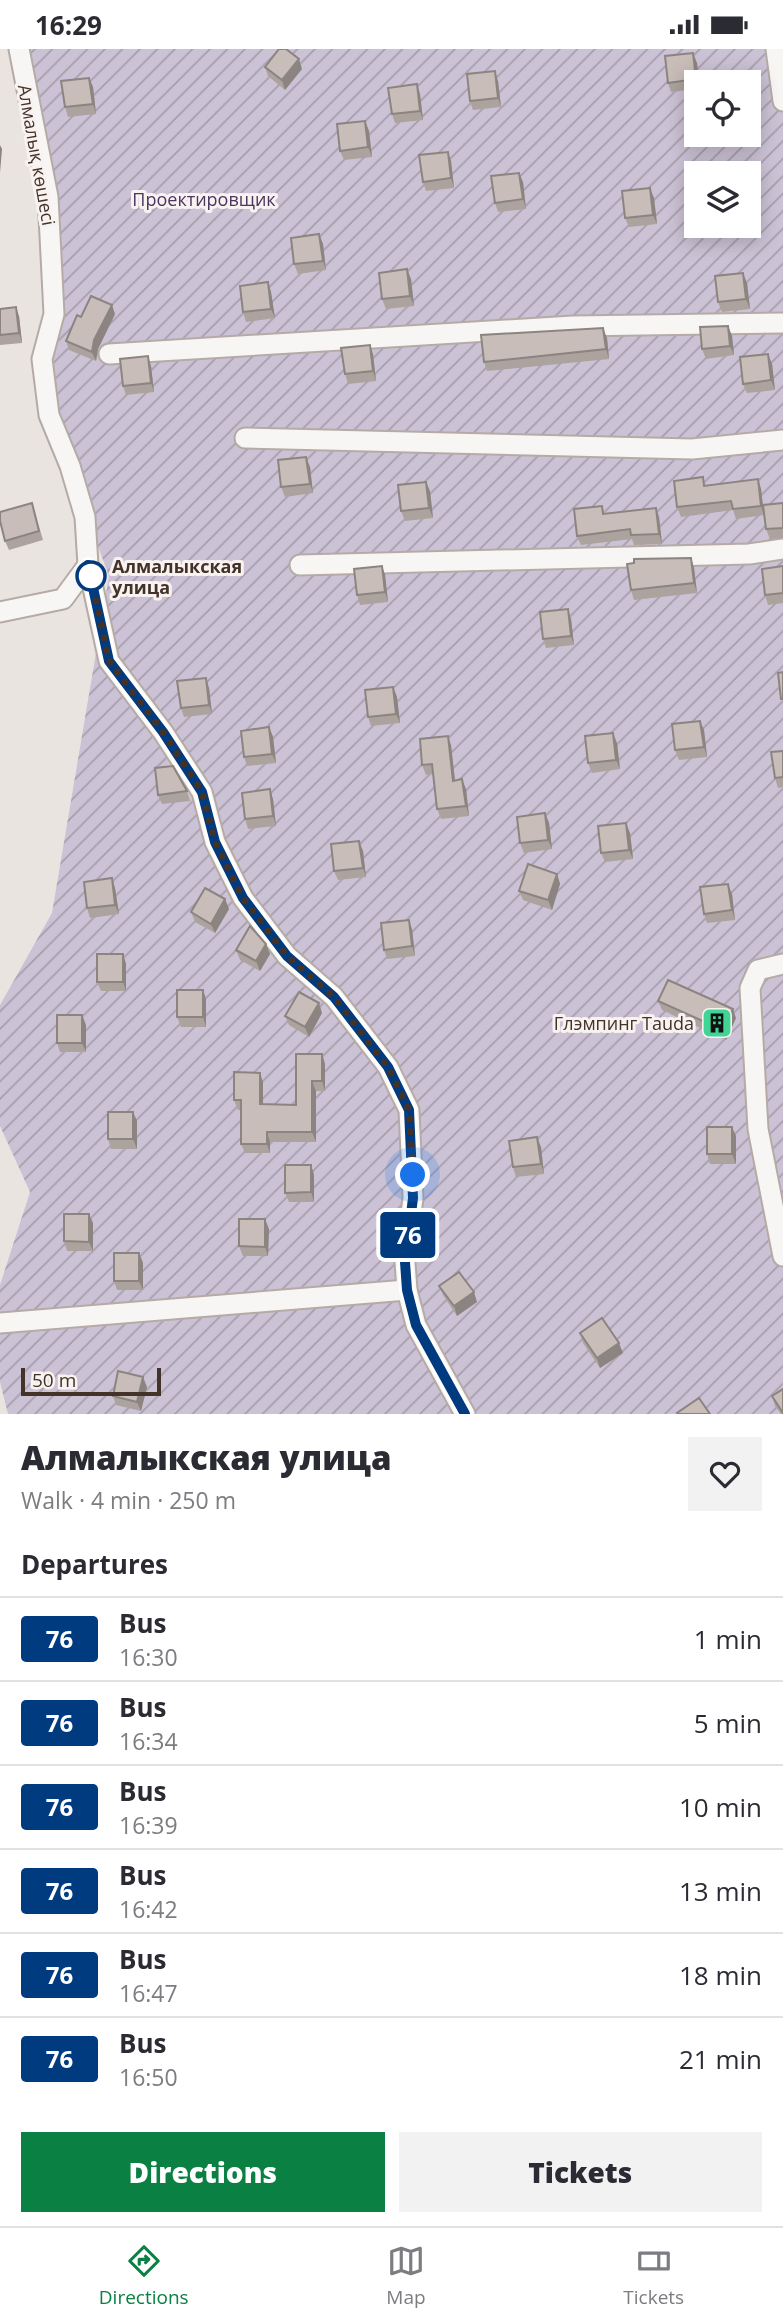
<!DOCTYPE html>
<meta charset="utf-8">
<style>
body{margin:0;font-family:"Open Sans",sans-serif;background:#f2f2f3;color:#2b2b33;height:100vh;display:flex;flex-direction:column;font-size:26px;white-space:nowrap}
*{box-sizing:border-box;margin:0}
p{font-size:23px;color:#7c7c81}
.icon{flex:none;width:38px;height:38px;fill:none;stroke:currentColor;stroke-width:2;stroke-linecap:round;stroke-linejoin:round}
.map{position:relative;height:1365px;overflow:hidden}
.panel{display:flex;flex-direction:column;background:#fff;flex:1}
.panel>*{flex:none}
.badge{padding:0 14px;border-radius:5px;font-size:24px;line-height:46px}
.tools{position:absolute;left:684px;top:21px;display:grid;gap:14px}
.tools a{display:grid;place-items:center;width:77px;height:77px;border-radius:0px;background:#fff;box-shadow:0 4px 18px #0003;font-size:35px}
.scale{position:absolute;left:21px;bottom:18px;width:140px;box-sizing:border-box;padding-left:7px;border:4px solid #433228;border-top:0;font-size:19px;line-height:24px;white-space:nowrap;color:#433228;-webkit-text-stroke:5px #f8f3f1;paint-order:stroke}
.you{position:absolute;width:35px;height:35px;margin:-18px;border:5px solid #fff;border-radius:50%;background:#1a73e8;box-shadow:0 0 0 10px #1a73e833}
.map>.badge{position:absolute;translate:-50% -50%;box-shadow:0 0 0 4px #fff}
h2{padding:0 21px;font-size:26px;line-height:63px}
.round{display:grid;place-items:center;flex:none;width:74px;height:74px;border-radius:0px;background:#f2f2f3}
.headline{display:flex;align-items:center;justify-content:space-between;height:119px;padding:0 21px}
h1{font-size:33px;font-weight:800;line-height:52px}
.cta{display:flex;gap:14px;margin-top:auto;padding:14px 21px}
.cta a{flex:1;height:80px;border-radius:0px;background:#0b8043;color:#fff;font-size:28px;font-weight:800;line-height:80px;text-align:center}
.cta a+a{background:#f2f2f3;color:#2b2b33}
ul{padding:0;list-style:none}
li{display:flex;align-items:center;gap:21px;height:84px;padding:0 21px;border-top:2px solid #e1e1e2}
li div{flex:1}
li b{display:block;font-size:26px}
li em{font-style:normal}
li .badge{min-width:77px;font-weight:700;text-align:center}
.status{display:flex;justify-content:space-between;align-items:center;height:49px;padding:0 35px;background:#fff;direction:ltr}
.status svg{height:19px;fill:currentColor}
.tabs{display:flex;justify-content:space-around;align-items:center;height:98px;border-top:2px solid #e1e1e2;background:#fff;font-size:19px;color:#7c7c81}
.tabs a{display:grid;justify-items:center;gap:4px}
.tabs .current{color:#0b8043}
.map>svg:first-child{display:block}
.garden{fill:url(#garden-furrows);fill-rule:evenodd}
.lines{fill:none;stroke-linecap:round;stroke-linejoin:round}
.minor-casing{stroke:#b5aba6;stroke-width:23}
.minor{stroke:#f8f6f4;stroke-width:19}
.wall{fill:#aca39e}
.shaded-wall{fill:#8c8481}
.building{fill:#c8bdb8;stroke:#8c8481;stroke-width:2}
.line-casing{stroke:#fff;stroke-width:16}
.line{stroke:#003b80;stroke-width:10}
.walk{stroke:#433228;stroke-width:7;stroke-dasharray:0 12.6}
.stop-dot{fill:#fff;stroke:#003b80;stroke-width:3.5}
.labels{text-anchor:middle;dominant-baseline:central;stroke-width:6;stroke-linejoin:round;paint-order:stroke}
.street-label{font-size:18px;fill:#433228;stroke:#f8f3f1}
.park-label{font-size:18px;fill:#4c3560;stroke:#f8f3f1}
.stop-label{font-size:18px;font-weight:bold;fill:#433228;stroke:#f8f3f1;text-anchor:start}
.poi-label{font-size:18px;fill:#433228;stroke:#f8f3f1;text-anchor:end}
</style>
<div class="status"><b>16:29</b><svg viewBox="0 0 49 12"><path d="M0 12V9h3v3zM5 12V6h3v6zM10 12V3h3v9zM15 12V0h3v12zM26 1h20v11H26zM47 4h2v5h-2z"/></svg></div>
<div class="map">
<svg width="783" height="1365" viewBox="0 0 783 1365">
<defs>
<pattern id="garden-furrows" width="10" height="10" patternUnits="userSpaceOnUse" patternTransform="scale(1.75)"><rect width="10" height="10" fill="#cbc2d5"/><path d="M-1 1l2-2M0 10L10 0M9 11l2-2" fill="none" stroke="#a69ead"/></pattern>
</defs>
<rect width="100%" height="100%" fill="#eae4e1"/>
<path class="garden" d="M19 0H776L783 52V1365H8L0 1333V1236L30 1143 0 1077V956L52 864 109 527 49 366 54 265ZM696 33H749V86H696ZM696 124H749V177H696Z"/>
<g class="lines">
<g class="minor-casing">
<g id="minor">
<path d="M19 0 48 148 54 265 42 310 49 366 70 417 85 468 88 516 109 612 163 683 202 743 215 793 243 849 287 907 334 948 388 1018 409 1061 413 1149 405 1213 407 1241 416 1276 465 1365"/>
<path d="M776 0 783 52"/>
<path d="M109 305 573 277 783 274"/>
<path d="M245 389 692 400 783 391"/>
<path d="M300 516 749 505 783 500"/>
<path d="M0 563 63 550 88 516"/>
<path d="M783 915 758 921 750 939 758 1080 783 1207"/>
<path d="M0 1274 407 1241"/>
</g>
</g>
<use href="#minor" class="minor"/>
</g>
<g class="wall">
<path d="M697 14 699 33H696V40L671 43 668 34Z"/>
<path d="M265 18 302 20 285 41 268 27Z"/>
<path d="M89 29 93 38 96 65 68 68 65 58Z"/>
<path d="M498 32 501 58 473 61 470 52Z"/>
<path d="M420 45 423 71 395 74 392 65Z"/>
<path d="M365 72 369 82 372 108 344 111 340 102Z"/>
<path d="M702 86H732V89L704 92Z"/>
<path d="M451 112 454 139 426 142 423 133Z"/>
<path d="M523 133 526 160 498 163 495 154Z"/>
<path d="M654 149 657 175 629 178 625 169Z"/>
<path d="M319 185 323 195 326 221 298 225 294 215Z"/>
<path d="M411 230 414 257 386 260 382 250Z"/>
<path d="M268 233 271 243 275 269 246 273 243 263Z"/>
<path d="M747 234 750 260 722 263 718 253Z"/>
<path d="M0 260 19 267 22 294 0 296Z"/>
<path d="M115 265 98 300 96 312 69 301 66 292 81 268Z"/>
<path d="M728 277 732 287 734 306 706 310 702 300Z"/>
<path d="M607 289 609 310 487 322 484 313Z"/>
<path d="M373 305 376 332 348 335 345 325Z"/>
<path d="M772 315 775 341 747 344 743 335Z"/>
<path d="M151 317 154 343 126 346 123 337Z"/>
<path d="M310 418 313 444 285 448 281 438Z"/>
<path d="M703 428 706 437 758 430 761 440 764 466 736 470 733 461 681 468 677 458Z"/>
<path d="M430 442 433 469 405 472 401 462Z"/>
<path d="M32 454 43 491 9 501 5 492Z"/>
<path d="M783 454V489L770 490 766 480Z"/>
<path d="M602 457 605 465 659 468 662 495 634 496 632 490 581 496 577 487Z"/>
<path d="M691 509 694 519 697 544 634 551 631 541Z"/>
<path d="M382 517 385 526 388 553 360 556 357 546Z"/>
<path d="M783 517V554L768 556 765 546Z"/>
<path d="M571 570 574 596 546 599 543 590Z"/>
<path d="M393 638 397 648 400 674 371 677 368 668Z"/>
<path d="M209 639 212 665 184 668 181 659Z"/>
<path d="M269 678 273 688 276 714 247 717 244 708Z"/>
<path d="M704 681 707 708 679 711 675 701Z"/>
<path d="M617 694 620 720 592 724 588 714Z"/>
<path d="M451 696 455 731 466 740 469 767 441 770 437 760 433 725 426 726 422 716Z"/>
<path d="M783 702V738L778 739 775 729Z"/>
<path d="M187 742 190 752 162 755 158 746Z"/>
<path d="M273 750 276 777 248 780 245 770Z"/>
<path d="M545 764 549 774 552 800 524 804 520 794Z"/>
<path d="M630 784 633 810 605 813 601 804Z"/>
<path d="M363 802 366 828 338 831 334 822Z"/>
<path d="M557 825 560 835 552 861 523 851 519 842Z"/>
<path d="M112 829 115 839 119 865 90 869 87 859Z"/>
<path d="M732 845 735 871 707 874 704 865Z"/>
<path d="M225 850 229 860 215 884 195 873 191 863Z"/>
<path d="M412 880 415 907 387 910 384 901Z"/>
<path d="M236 901 270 905 260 922 240 911Z"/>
<path d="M123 905 126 915V942H101L97 933Z"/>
<path d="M203 941 206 950V978H181L177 968Z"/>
<path d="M658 952 736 969 726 991 662 961Z"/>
<path d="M322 964 309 988 289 976 285 967Z"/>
<path d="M82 966 86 976V1003H60L57 994Z"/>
<path d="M322 1005 325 1015V1042H316V1093H270V1104H245L241 1095V1061H238L234 1051 263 1033V1055L296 1056Z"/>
<path d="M137 1072V1100H111L108 1090Z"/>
<path d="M736 1087V1115H710L707 1105Z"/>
<path d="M541 1098 544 1125 516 1128 513 1118Z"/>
<path d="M311 1116 314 1126V1153H289L285 1144Z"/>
<path d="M93 1174V1202H67L64 1192Z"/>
<path d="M269 1180 268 1207H243L239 1197Z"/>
<path d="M139 1204 143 1214V1241H117L114 1232Z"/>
<path d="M439 1237 477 1253 457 1267 443 1246Z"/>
<path d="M580 1284 623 1304 600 1319 583 1294Z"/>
<path d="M147 1338 141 1362 116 1356 113 1347Z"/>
<path d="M772 1347 783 1365H781L775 1357Z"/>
</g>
<g class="shaded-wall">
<path d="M693 4 697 14 699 33H697L696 30Z"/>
<path d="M299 10 302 20 285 41 282 31Z"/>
<path d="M495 22 498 32 501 58 498 49Z"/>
<path d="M89 29 93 38 96 65 93 55Z"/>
<path d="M417 35 420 45 423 71 420 62Z"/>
<path d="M365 72 369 82 372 108 368 98Z"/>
<path d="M0 96 2 100 0 124Z"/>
<path d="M448 103 451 112 454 139 451 129Z"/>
<path d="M519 124 523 133 526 160 523 150Z"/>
<path d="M650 139 654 149 657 175 653 166Z"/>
<path d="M319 185 323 195 326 221 323 212Z"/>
<path d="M407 220 411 230 414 257 410 247Z"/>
<path d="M743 224 747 234 750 260 746 250Z"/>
<path d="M268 233 271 243 275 269 271 260Z"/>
<path d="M112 256 115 265 98 300 96 312 92 303 94 291Z"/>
<path d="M16 258 19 267 22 294 19 284Z"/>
<path d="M728 277 732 287 734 306 730 297Z"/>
<path d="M603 279 607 289 609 310 606 300Z"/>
<path d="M370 296 373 305 376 332 373 322Z"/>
<path d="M768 305 772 315 775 341 771 331Z"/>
<path d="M148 307 151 317 154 343 151 334Z"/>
<path d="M306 408 310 418 313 444 310 435Z"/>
<path d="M758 430 761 440 764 466 761 457Z"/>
<path d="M426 433 430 442 433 469 429 459Z"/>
<path d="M656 459 659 468 662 495 659 485Z"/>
<path d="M691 509 694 519 697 544 694 534Z"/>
<path d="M382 517 385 526 388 553 385 543Z"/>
<path d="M568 560 571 570 574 596 571 587Z"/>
<path d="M206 629 209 639 212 665 209 656Z"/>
<path d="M393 638 397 648 400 674 396 665Z"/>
<path d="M700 672 704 681 707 708 704 698Z"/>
<path d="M269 678 273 688 276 714 272 705Z"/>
<path d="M613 684 617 694 620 720 616 711Z"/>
<path d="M448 687 451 696 456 741 453 732Z"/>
<path d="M462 730 466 740 469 767 466 757Z"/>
<path d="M270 740 273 750 276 777 273 767Z"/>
<path d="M545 764 549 774 552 800 548 791Z"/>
<path d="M626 774 630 784 633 810 629 801Z"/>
<path d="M359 792 363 802 366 828 363 819Z"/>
<path d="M557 825 560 835 552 861 548 851Z"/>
<path d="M112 829 115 839 119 865 115 856Z"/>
<path d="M728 835 732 845 735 871 732 861Z"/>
<path d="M225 850 229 860 215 884 211 875Z"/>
<path d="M409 871 412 880 415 907 412 897Z"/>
<path d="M266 895 270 905 260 922 256 912Z"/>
<path d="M123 905 126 915V942L123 933Z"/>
<path d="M203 941 206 950V978L203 968Z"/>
<path d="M319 954 322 964 309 988 305 978Z"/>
<path d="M733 960 736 969 726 991 723 981Z"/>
<path d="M82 966 86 976V1003L82 994Z"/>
<path d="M322 1005 325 1015V1042L322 1032Z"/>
<path d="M260 1024 263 1033V1065L260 1055Z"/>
<path d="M312 1032 316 1042V1093L312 1083Z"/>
<path d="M133 1063 137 1072V1100L133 1090Z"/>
<path d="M732 1078 736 1087V1115L732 1105Z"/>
<path d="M267 1083 270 1093V1104L267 1095Z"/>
<path d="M537 1088 541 1098 544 1125 541 1115Z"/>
<path d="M311 1116 314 1126V1153L311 1143Z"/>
<path d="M89 1165 93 1174V1202L89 1193Z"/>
<path d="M265 1170 269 1180 268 1207 265 1198Z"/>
<path d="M139 1204 143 1214V1241L139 1232Z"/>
<path d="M474 1243 477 1253 457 1267 454 1257Z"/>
<path d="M619 1294 623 1304 600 1319 597 1309Z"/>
<path d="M143 1328 147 1338 141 1362 137 1353Z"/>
</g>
<g class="building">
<path d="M279 0H286L299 10 282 31 265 18Z"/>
<path d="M693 4 696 30 668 34 665 7Z"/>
<path d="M495 22 498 49 470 52 467 25Z"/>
<path d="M89 29 93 55 65 58 61 32Z"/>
<path d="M417 35 420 62 392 65 388 39Z"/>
<path d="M365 72 368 98 340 102 337 75Z"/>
<path d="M448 103 451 129 423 133 419 106Z"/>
<path d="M742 114 743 124H715L714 117Z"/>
<path d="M519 124 523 150 495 154 491 127Z"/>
<path d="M650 139 653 166 625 169 622 142Z"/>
<path d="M319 185 323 212 294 215 291 189Z"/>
<path d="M407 220 410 247 382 250 379 224Z"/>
<path d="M743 224 746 250 718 253 715 227Z"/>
<path d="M268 233 271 260 243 263 240 237Z"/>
<path d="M91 247 112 256 94 291 92 303 66 292 77 266 81 268Z"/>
<path d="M16 258 19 284 0 286V260Z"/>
<path d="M728 277 730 297 702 300 700 278Z"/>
<path d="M603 279 606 300 484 313 481 286Z"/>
<path d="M370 296 373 322 345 325 341 299Z"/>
<path d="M768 305 771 331 743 335 740 308Z"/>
<path d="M148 307 151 334 123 337 120 310Z"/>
<path d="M306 408 310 435 281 438 278 411Z"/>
<path d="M703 428 704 437 758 430 761 457 733 460 731 452 677 458 674 432Z"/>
<path d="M426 433 429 459 401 462 398 436Z"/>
<path d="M32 454 39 482 5 492 0 472V463Z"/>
<path d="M783 454V479L766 480 763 456Z"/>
<path d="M602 457 603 465 656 459 659 485 631 486 630 480 577 487 574 460Z"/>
<path d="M691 509 694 534 631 541 627 515 634 514V510Z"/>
<path d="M382 517 385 543 357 546 354 520Z"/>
<path d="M783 517V544L765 546 762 520Z"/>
<path d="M568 560 571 587 543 590 540 563Z"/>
<path d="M783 623V650H781L778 624Z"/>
<path d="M206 629 209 656 181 659 177 632Z"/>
<path d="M393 638 396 665 368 668 365 641Z"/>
<path d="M700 672 704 698 675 701 672 675Z"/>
<path d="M269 678 272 705 244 708 241 682Z"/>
<path d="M613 684 616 711 588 714 585 687Z"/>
<path d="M448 687 453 732 462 730 466 757 437 760 432 715 422 716 420 690Z"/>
<path d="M783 702V728L775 729 771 703Z"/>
<path d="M173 717 187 742 158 746 155 719Z"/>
<path d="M270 740 273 767 245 770 242 744Z"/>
<path d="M545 764 548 791 520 794 517 768Z"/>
<path d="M626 774 629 801 601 804 598 777Z"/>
<path d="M359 792 363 819 334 822 331 795Z"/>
<path d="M528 815 557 825 548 851 519 842Z"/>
<path d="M112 829 115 856 87 859 84 833Z"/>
<path d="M728 835 732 861 704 865 700 838Z"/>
<path d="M205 839 225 850 211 875 191 863Z"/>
<path d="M409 871 412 897 384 901 381 874Z"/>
<path d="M250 877 266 895 256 912 236 901Z"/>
<rect x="97" y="905" width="26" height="28"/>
<path d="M668 931 733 960 723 981 658 952Z"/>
<rect x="177" y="941" width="26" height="27"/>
<path d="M299 943 319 954 305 978 285 967Z"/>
<rect x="57" y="966" width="25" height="28"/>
<path d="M296 1005H322V1032H312V1083H267V1095H241V1051H234V1023L260 1024V1055L296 1056Z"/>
<rect x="108" y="1063" width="25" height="27"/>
<rect x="707" y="1078" width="25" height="27"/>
<path d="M537 1088 541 1115 513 1118 509 1092Z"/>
<path d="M285 1116H311V1143L285 1144Z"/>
<path d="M64 1165H89V1193L64 1192Z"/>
<path d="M239 1170H265V1198L239 1197Z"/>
<rect x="114" y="1204" width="25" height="28"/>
<path d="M459 1223 474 1243 454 1257 439 1237Z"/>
<path d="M602 1269 619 1294 597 1309 580 1284Z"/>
<path d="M118 1322 143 1328 137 1353 113 1347Z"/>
<path d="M783 1340V1364L772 1347Z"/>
<path d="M699 1349 710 1365H678L677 1364Z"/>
</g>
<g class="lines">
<g class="line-casing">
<path id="line" d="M88 516 109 612 163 683 202 743 215 793 243 849 287 907 334 948 388 1018 409 1061 413 1149 405 1213 407 1241 416 1276 465 1365"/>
</g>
<use href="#line" class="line"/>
<path class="walk" d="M91 527 109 612 163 683 202 743 215 793 243 849 287 907 334 948 388 1018 409 1061 413 1126"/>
</g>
<defs>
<g id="building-square" transform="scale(1.575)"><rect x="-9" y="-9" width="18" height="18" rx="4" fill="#41d595" stroke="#f8f3f1"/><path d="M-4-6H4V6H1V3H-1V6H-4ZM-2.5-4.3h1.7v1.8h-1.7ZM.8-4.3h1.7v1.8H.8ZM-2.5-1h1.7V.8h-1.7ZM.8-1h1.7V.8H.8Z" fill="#111"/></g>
</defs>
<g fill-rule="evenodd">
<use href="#building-square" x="717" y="974"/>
</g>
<circle class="stop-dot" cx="91" cy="527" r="14"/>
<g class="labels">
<g class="street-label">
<text transform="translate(37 106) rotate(80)">Алмалық көшесі</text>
</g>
<g class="park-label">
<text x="204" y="150">Проектировщик</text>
</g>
<g class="stop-label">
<text x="112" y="517">Алмалыкская<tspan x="112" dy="21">улица</tspan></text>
</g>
<g class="poi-label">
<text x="694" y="974">Глэмпинг Tauda</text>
</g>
</g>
</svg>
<div class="tools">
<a><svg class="icon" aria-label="locate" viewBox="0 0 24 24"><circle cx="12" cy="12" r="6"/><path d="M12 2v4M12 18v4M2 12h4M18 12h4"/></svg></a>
<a><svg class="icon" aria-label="layers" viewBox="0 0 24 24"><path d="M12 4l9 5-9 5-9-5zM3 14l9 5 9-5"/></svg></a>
</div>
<div class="scale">50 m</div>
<div class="you" style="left:413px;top:1126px"></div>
<b class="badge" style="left:408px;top:1186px;background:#003b80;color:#fff">76</b>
</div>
<section class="panel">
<div class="headline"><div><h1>Алмалыкская улица</h1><p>Walk · 4 min · 250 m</p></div><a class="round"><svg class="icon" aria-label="heart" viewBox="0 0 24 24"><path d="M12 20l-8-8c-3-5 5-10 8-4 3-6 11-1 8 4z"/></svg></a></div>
<h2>Departures</h2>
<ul>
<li><span class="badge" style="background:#003b80;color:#fff">76</span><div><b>Bus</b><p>16:30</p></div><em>1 min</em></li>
<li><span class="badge" style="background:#003b80;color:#fff">76</span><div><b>Bus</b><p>16:34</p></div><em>5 min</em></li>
<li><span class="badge" style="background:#003b80;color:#fff">76</span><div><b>Bus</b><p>16:39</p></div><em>10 min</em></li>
<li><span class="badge" style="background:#003b80;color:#fff">76</span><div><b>Bus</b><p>16:42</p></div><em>13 min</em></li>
<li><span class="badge" style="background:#003b80;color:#fff">76</span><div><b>Bus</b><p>16:47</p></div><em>18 min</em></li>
<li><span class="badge" style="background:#003b80;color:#fff">76</span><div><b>Bus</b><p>16:50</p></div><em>21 min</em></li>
</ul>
<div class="cta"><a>Directions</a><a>Tickets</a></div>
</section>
<nav class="tabs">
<a class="current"><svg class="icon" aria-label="directions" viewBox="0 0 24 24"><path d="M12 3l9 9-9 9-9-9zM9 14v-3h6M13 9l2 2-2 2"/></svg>Directions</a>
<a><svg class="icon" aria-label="map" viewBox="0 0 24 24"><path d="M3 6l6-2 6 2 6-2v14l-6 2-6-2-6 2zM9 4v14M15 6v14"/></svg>Map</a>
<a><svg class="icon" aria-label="tickets" viewBox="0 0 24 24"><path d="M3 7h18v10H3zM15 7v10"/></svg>Tickets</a>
</nav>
